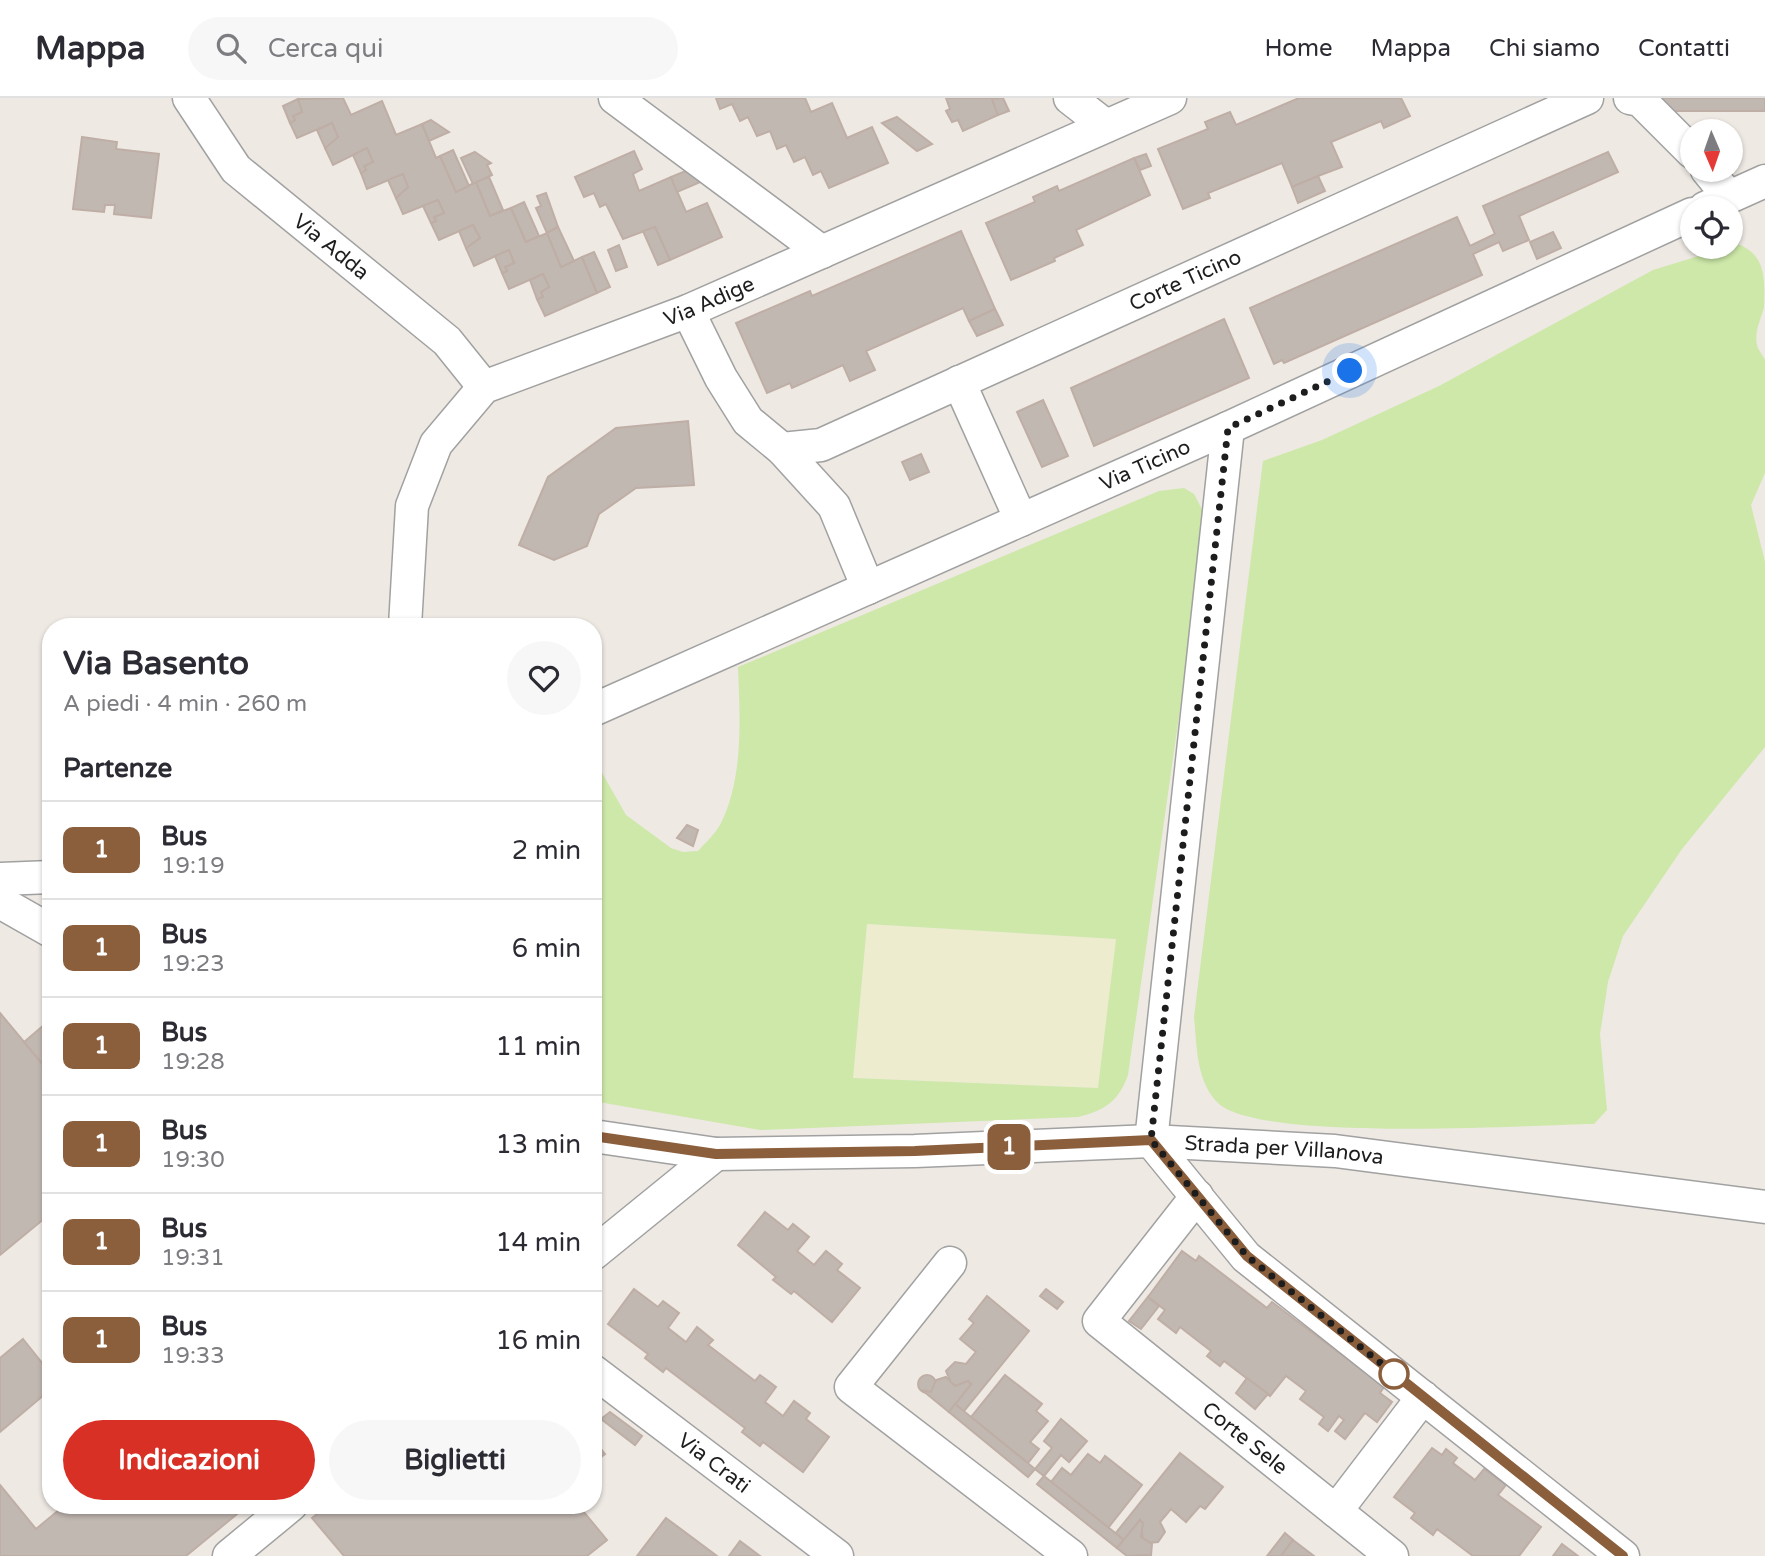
<!DOCTYPE html>
<html lang="it">
<meta charset="utf-8">
<style>
body{margin:0;font-family:"Varela Round",sans-serif;background:#f7f7f7;color:#2b2b33;height:100vh;display:flex;flex-direction:column;font-size:26px;white-space:nowrap}
*{box-sizing:border-box;margin:0}
p{font-size:23px;color:#7c7c81}
.icon{flex:none;width:38px;height:38px;fill:none;stroke:currentColor;stroke-width:2;stroke-linecap:round;stroke-linejoin:round}
.map{position:relative;flex:1;overflow:hidden}
.details{position:absolute;left:42px;top:520px;width:560px;height:896px;display:flex;flex-direction:column;background:#fff;border-radius:28px;box-shadow:0 2px 5px #0004}
.details>*{flex:none}
.badge{padding:0 14px;border-radius:10px;font-size:24px;line-height:46px}
.needle{width:46px;rotate:178deg}
.fabs{position:absolute;left:1680px;top:21px;display:grid;gap:14px}
.fabs a{display:grid;place-items:center;width:63px;height:63px;border-radius:50%;background:#fff;box-shadow:0 2px 5px #0004;font-size:35px}
.you{position:absolute;width:35px;height:35px;margin:-18px;border:5px solid #fff;border-radius:50%;background:#1a73e8;box-shadow:0 0 0 10px #1a73e833}
.map>.badge{position:absolute;translate:-50% -50%;box-shadow:0 0 0 4px #fff}
h2{padding:0 21px;font-size:26px;line-height:63px}
.round{display:grid;place-items:center;flex:none;width:74px;height:74px;border-radius:37px;background:#f7f7f7}
.headline{display:flex;align-items:center;justify-content:space-between;height:119px;padding:0 21px}
h1{font-size:33px;font-weight:800;line-height:52px}
.primary-button{display:flex;gap:14px;margin-top:auto;padding:14px 21px}
.primary-button a{flex:1;height:80px;border-radius:42px;background:#d93025;color:#fff;font-size:28px;font-weight:800;line-height:80px;text-align:center}
.primary-button a+a{background:#f7f7f7;color:#2b2b33}
ul{padding:0;list-style:none}
li{display:flex;align-items:center;gap:21px;height:98px;padding:0 21px;border-top:2px solid #e1e1e2}
li div{flex:1}
li b{display:block;font-size:26px}
li em{font-style:normal}
li .badge{min-width:77px;font-weight:700;text-align:center}
header{display:flex;align-items:center;gap:42px;box-sizing:border-box;height:98px;padding:0 35px;background:#fff;border-bottom:2px solid #e1e1e2}
header strong{font-size:33px}
nav{display:flex;gap:38px;margin-inline-start:auto;font-size:24px}
.search{width:490px;height:63px;background:#f7f7f7;display:flex;align-items:center;gap:18px;box-sizing:border-box;padding:0 24px;border-radius:38px;color:#7c7c81;font-size:26px}
.map>svg:first-child{display:block}
.farmland{fill:#edecce}
.grass{fill:#cde8a9;fill-rule:evenodd}
.building{fill:#c2b8b2;stroke:#bfaea5;stroke-width:2}
.lines{fill:none;stroke-linecap:round;stroke-linejoin:round}
.minor-casing{stroke:#a1a1a1;stroke-width:35}
.minor{stroke:#fff;stroke-width:32}
.line-casing{stroke:#fff;stroke-width:16}
.line{stroke:#8b5e3c;stroke-width:10}
.walk{stroke:#1d1d1d;stroke-width:7;stroke-dasharray:0 12.6}
.stop-dot{fill:#fff;stroke:#8b5e3c;stroke-width:3.5}
.labels{text-anchor:middle;dominant-baseline:central;stroke-width:5;stroke-linejoin:round;paint-order:stroke}
.street-label{font-size:21px;fill:#1d1d1d;stroke:#fff}
</style>
<header>
<strong>Mappa</strong>
<div class="search"><svg class="icon" aria-label="search" viewBox="0 0 24 24"><circle cx="10" cy="10" r="6"/><path d="M15 15l6 6"/></svg>Cerca qui</div>
<nav><a>Home</a><a>Mappa</a><a>Chi siamo</a><a>Contatti</a></nav>
</header>
<div class="map">
<svg width="1765" height="1458" viewBox="0 0 1765 1458">
<rect width="100%" height="100%" fill="#eee9e3"/>
<path class="farmland" d="M867 826 1117 841 1098 990 853 980Z"/>
<g class="grass">
<path d="M1738 146C1765 157 1765 178 1764 209 1761 221 1754 234 1757 247 1758 252 1763 257 1765 262V375L1751 407 1765 464V649L1682 751 1623 838 1608 884 1600 936 1607 1012 1594 1026C1529 1027 1255 1045 1217 1004 1196 982 1197 948 1194 919L1263 363 1322 342 1439 288 1653 172Z"/>
<path d="M1184 390 1194 396 1207 421 1128 977C1119 1003 1104 1013 1078 1019L760 1032 593 1003V659L626 717 671 750 683 754 698 753C705 745 715 736 720 727 744 681 740 619 738 569L1159 393ZM867 826 1116 841 1098 990 853 980Z"/>
</g>
<g class="building">
<path d="M343 0 351 17 382 3 396 37 422 26 436 60 440 58 456 94 476 84 490 118 511 110 526 144 547 135 561 169 582 159 597 195 545 218 537 201 543 199 541 194 549 189 543 176 509 191 502 175 507 173 505 169 514 165 509 152 474 168 466 150 480 140 473 127 439 142 431 125 436 123 434 119 444 115 438 102 403 116 396 100 408 89 403 76 367 91 361 75 366 72 364 68 373 64 367 50 333 67 325 50 338 39 332 25 297 40 290 25 295 22 293 18 302 14 298 1Z"/>
<path d="M716 0H805L811 14 832 5 847 40 872 29 888 65 829 90 821 73 813 77 805 59 794 64 786 47 777 51 770 33 757 38 748 19 740 23 732 6 720 11Z"/>
<path d="M946 0H995L992 1 998 17 963 33 958 22 952 24 946 13 950 11Z"/>
<path d="M1003 0 1009 13 998 17 992 1Z"/>
<path d="M1299 0H1401L1410 18 1384 30 1381 23 1331 44 1342 69 1318 78 1292 89 1282 65 1208 95 1210 100 1183 111 1158 51 1208 31 1205 24 1230 14 1236 27Z"/>
<rect x="1663" y="0" width="102" height="13"/>
<path d="M298 1 302 14 293 18 295 22 290 25 283 8Z"/>
<path d="M897 19 932 46 917 53 882 25Z"/>
<path d="M431 22 449 34 429 43 422 26Z"/>
<path d="M332 25 338 39 325 50 317 32Z"/>
<path d="M82 39 117 44 116 51 159 56 151 120 114 116 115 107H105L104 114 73 111Z"/>
<path d="M367 50 373 64 364 68 366 72 361 75 353 57Z"/>
<path d="M453 52 469 88 456 94 440 58Z"/>
<path d="M634 53 642 71 633 76 639 93 671 79 686 114 707 105 722 139 670 162 655 129 623 141 606 106 600 109 594 95 584 99 575 79Z"/>
<path d="M475 54 491 65 487 67 492 77 473 86 461 60Z"/>
<path d="M1608 54 1618 74 1519 118 1529 142 1503 153 1499 144 1473 156 1482 177 1284 265 1282 262 1274 266 1250 210 1457 119 1470 148 1495 136 1483 108Z"/>
<path d="M1146 56 1151 68 1140 72 1134 60Z"/>
<path d="M1134 60 1150 97 1076 132 1083 147 1054 160 1055 163 1011 182 986 125 1035 104 1033 99 1057 88 1059 93Z"/>
<path d="M698 68 712 79 677 94 671 79Z"/>
<path d="M403 76 408 89 396 100 388 82Z"/>
<path d="M1318 78 1325 93 1298 105 1292 89Z"/>
<path d="M489 79 503 112 490 118 476 84Z"/>
<path d="M546 95 558 129 547 135 536 110 541 108 537 98Z"/>
<path d="M438 102 444 115 434 119 436 123 431 125 423 108Z"/>
<path d="M524 104 539 138 526 144 511 110Z"/>
<path d="M473 127 480 140 466 150 459 133Z"/>
<path d="M558 129 574 163 561 169 547 135Z"/>
<path d="M655 129 670 162 658 167 643 133Z"/>
<path d="M961 133 995 211 969 223 963 210 866 253 875 272 850 283 843 267 792 290 790 285 767 295 736 225 810 193 812 198Z"/>
<path d="M1553 134 1561 150 1537 161 1530 144Z"/>
<path d="M619 147 627 169 616 173 608 152Z"/>
<path d="M509 152 514 165 505 169 507 173 502 175 495 158Z"/>
<path d="M594 154 610 189 597 195 582 159Z"/>
<path d="M543 176 549 189 541 194 543 199 537 201 530 182Z"/>
<path d="M995 211 1003 227 977 238 969 223Z"/>
<path d="M1224 221 1249 280 1094 348 1071 290Z"/>
<path d="M1043 302 1068 358 1042 369 1017 314Z"/>
<path d="M688 323 694 387 636 390 599 416 587 448 554 462 519 447 548 379 616 330Z"/>
<path d="M921 356 929 374 910 382 902 364Z"/>
<path d="M687 727 698 732 693 748 677 740Z"/>
<path d="M0 915 44 968 51 963V1115L0 1157Z"/>
<path d="M51 921V963L44 968 24 944Z"/>
<path d="M765 1114 788 1132 793 1126 809 1139 797 1153 814 1167 826 1153 842 1166 837 1172 860 1190 832 1224 794 1193 791 1196 773 1182 776 1179 738 1147Z"/>
<path d="M1182 1153 1196 1163 1199 1158 1267 1210 1272 1204 1384 1289 1380 1295 1392 1304 1377 1324 1365 1315 1345 1341 1335 1333 1344 1322 1339 1318 1328 1333 1319 1326 1324 1319 1300 1301 1306 1293 1286 1278 1270 1298 1224 1263 1220 1268 1207 1258 1211 1253 1180 1229 1176 1235 1158 1221 1165 1212 1148 1199Z"/>
<path d="M634 1191 658 1209 663 1203 679 1215 668 1230 686 1244 697 1229 713 1242 708 1247 755 1283 760 1277 776 1289 765 1304 783 1318 794 1303 810 1315 806 1321 829 1339 803 1374 763 1344 760 1348 742 1334 745 1330 666 1270 663 1274 645 1260 648 1256 608 1226Z"/>
<path d="M1046 1191 1063 1204 1057 1211 1040 1198Z"/>
<path d="M987 1198 1029 1233 964 1313 955 1306 971 1286 968 1283 962 1288 952 1287 946 1273 955 1264 966 1266 976 1254 960 1241 974 1225 969 1221Z"/>
<path d="M1148 1199 1159 1208 1141 1231 1129 1223Z"/>
<path d="M23 1241 51 1276V1291L0 1334V1260Z"/>
<path d="M1005 1277 1042 1306 1036 1313 1048 1323 1030 1344 1039 1351 1028 1365 971 1319Z"/>
<circle cx="927" cy="1286" r="9"/>
<path d="M946 1279 955 1288 968 1283 971 1286 949 1314 922 1292 931 1294 936 1282Z"/>
<path d="M1247 1280 1268 1296 1255 1311 1236 1295Z"/>
<path d="M955 1306 1035 1371 1028 1379 949 1314Z"/>
<path d="M610 1314 642 1338 635 1347 601 1321Z"/>
<path d="M1061 1321 1087 1343 1069 1364 1061 1357 1044 1378 1035 1371 1052 1350 1044 1343Z"/>
<path d="M593 1341 605 1356 593 1365Z"/>
<path d="M1432 1350 1442 1357 1446 1351 1457 1360 1453 1365 1475 1382 1484 1371 1506 1387 1498 1397 1541 1429 1519 1458H1473L1437 1431 1433 1437 1411 1420 1415 1415 1394 1399Z"/>
<path d="M1180 1355 1223 1389 1205 1411 1200 1408 1186 1424 1171 1411 1160 1424 1165 1434 1158 1444 1148 1445 1143 1441 1140 1422 1124 1442 1115 1436Z"/>
<path d="M1088 1356 1100 1365 1105 1358 1142 1387 1108 1430 1051 1384 1062 1370 1071 1377Z"/>
<path d="M1044 1378 1124 1442 1117 1450 1037 1386Z"/>
<path d="M0 1387 36 1431 65 1407H248L186 1458H0Z"/>
<path d="M329 1407H578L607 1442 587 1458H344L312 1420Z"/>
<path d="M666 1420 717 1458H637Z"/>
<path d="M1140 1422 1143 1425 1141 1439 1152 1446 1151 1457 1127 1458 1117 1450Z"/>
<path d="M1285 1435 1293 1442 1281 1458H1267Z"/>
<path d="M1293 1442 1314 1458H1281Z"/>
<path d="M740 1443 760 1458H729Z"/>
<path d="M1562 1446 1578 1458H1553Z"/>
</g>
<g class="lines">
<g class="minor-casing">
<g id="minor">
<path id="s1" d="M189 0 236 71 447 243 484 289"/>
<path d="M615 0 822 154"/>
<path d="M1070 0 1106 28"/>
<path d="M1630 0 1640 2 1692 54"/>
<path d="M1707 72 1729 99"/>
<path d="M1705 110 1765 83"/>
<path d="M688 213 721 280 748 323 782 351 834 408 868 490"/>
<path d="M959 284 1021 422"/>
<path id="s2" d="M782 351 821 347 1587 0"/>
<path id="s3" d="M405 528 412 408 436 346 484 289 688 213 1170 0"/>
<path id="s4" d="M593 612 1228 330 1692 116"/>
<path d="M0 781 51 779"/>
<path d="M0 804 51 833"/>
<path id="s5" d="M593 1038 716 1056 915 1053 1151 1043 1335 1053 1765 1109"/>
<path d="M1151 1043 1228 330"/>
<path d="M1151 1043 1246 1159 1623 1458"/>
<path id="s6" d="M1197 1098 1099 1223 1392 1458"/>
<path d="M593 1156 716 1056"/>
<path d="M950 1165 851 1289 1071 1458"/>
<path id="s7" d="M593 1273 837 1458"/>
<path d="M1336 1413 1423 1299"/>
<path d="M229 1458 291 1407"/>
</g>
</g>
<use href="#minor" class="minor"/>
</g>
<g class="lines">
<g class="line-casing">
<path id="line" d="M593 1038 716 1056 915 1053 1151 1042 1247 1158 1623 1458"/>
</g>
<use href="#line" class="line"/>
<path class="walk" d="M1350 273 1228 330 1151 1042 1247 1158 1403 1283 1394 1276"/>
</g>
<circle class="stop-dot" cx="1394" cy="1276" r="14"/>
<g class="labels">
<g class="street-label">
<text stroke="none"><textPath href="#s1" startOffset="208">Via Adda</textPath></text>
<text stroke="none"><textPath href="#s2" startOffset="439">Corte Ticino</textPath></text>
<text stroke="none"><textPath href="#s3" startOffset="502">Via Adige</textPath></text>
<text stroke="none"><textPath href="#s4" startOffset="604">Via Ticino</textPath></text>
<text stroke="none"><textPath href="#s5" startOffset="693">Strada per Villanova</textPath></text>
<text stroke="none"><textPath href="#s6" startOffset="346">Corte Sele</textPath></text>
<text stroke="none"><textPath href="#s7" startOffset="152">Via Crati</textPath></text>
</g>
</g>
</svg>
<div class="fabs">
<a><svg class="needle" viewBox="-14 -14 28 28"><path d="M0-13l5 13h-10z" fill="#e53935"/><path d="M0 13l5-13h-10z" fill="#7c7c81"/></svg></a>
<a><svg class="icon" aria-label="locate" viewBox="0 0 24 24"><circle cx="12" cy="12" r="6"/><path d="M12 2v4M12 18v4M2 12h4M18 12h4"/></svg></a>
</div>
<div class="you" style="left:1350px;top:273px"></div>
<b class="badge" style="left:1009px;top:1049px;background:#8b5e3c;color:#fff">1</b>
<section class="details">
<div class="headline"><div><h1>Via Basento</h1><p>A piedi · 4 min · 260 m</p></div><a class="round"><svg class="icon" aria-label="heart" viewBox="0 0 24 24"><path d="M12 20l-8-8c-3-5 5-10 8-4 3-6 11-1 8 4z"/></svg></a></div>
<h2>Partenze</h2>
<ul>
<li><span class="badge" style="background:#8b5e3c;color:#fff">1</span><div><b>Bus</b><p>19:19</p></div><em>2 min</em></li>
<li><span class="badge" style="background:#8b5e3c;color:#fff">1</span><div><b>Bus</b><p>19:23</p></div><em>6 min</em></li>
<li><span class="badge" style="background:#8b5e3c;color:#fff">1</span><div><b>Bus</b><p>19:28</p></div><em>11 min</em></li>
<li><span class="badge" style="background:#8b5e3c;color:#fff">1</span><div><b>Bus</b><p>19:30</p></div><em>13 min</em></li>
<li><span class="badge" style="background:#8b5e3c;color:#fff">1</span><div><b>Bus</b><p>19:31</p></div><em>14 min</em></li>
<li><span class="badge" style="background:#8b5e3c;color:#fff">1</span><div><b>Bus</b><p>19:33</p></div><em>16 min</em></li>
</ul>
<div class="primary-button"><a>Indicazioni</a><a>Biglietti</a></div>
</section>
</div>
